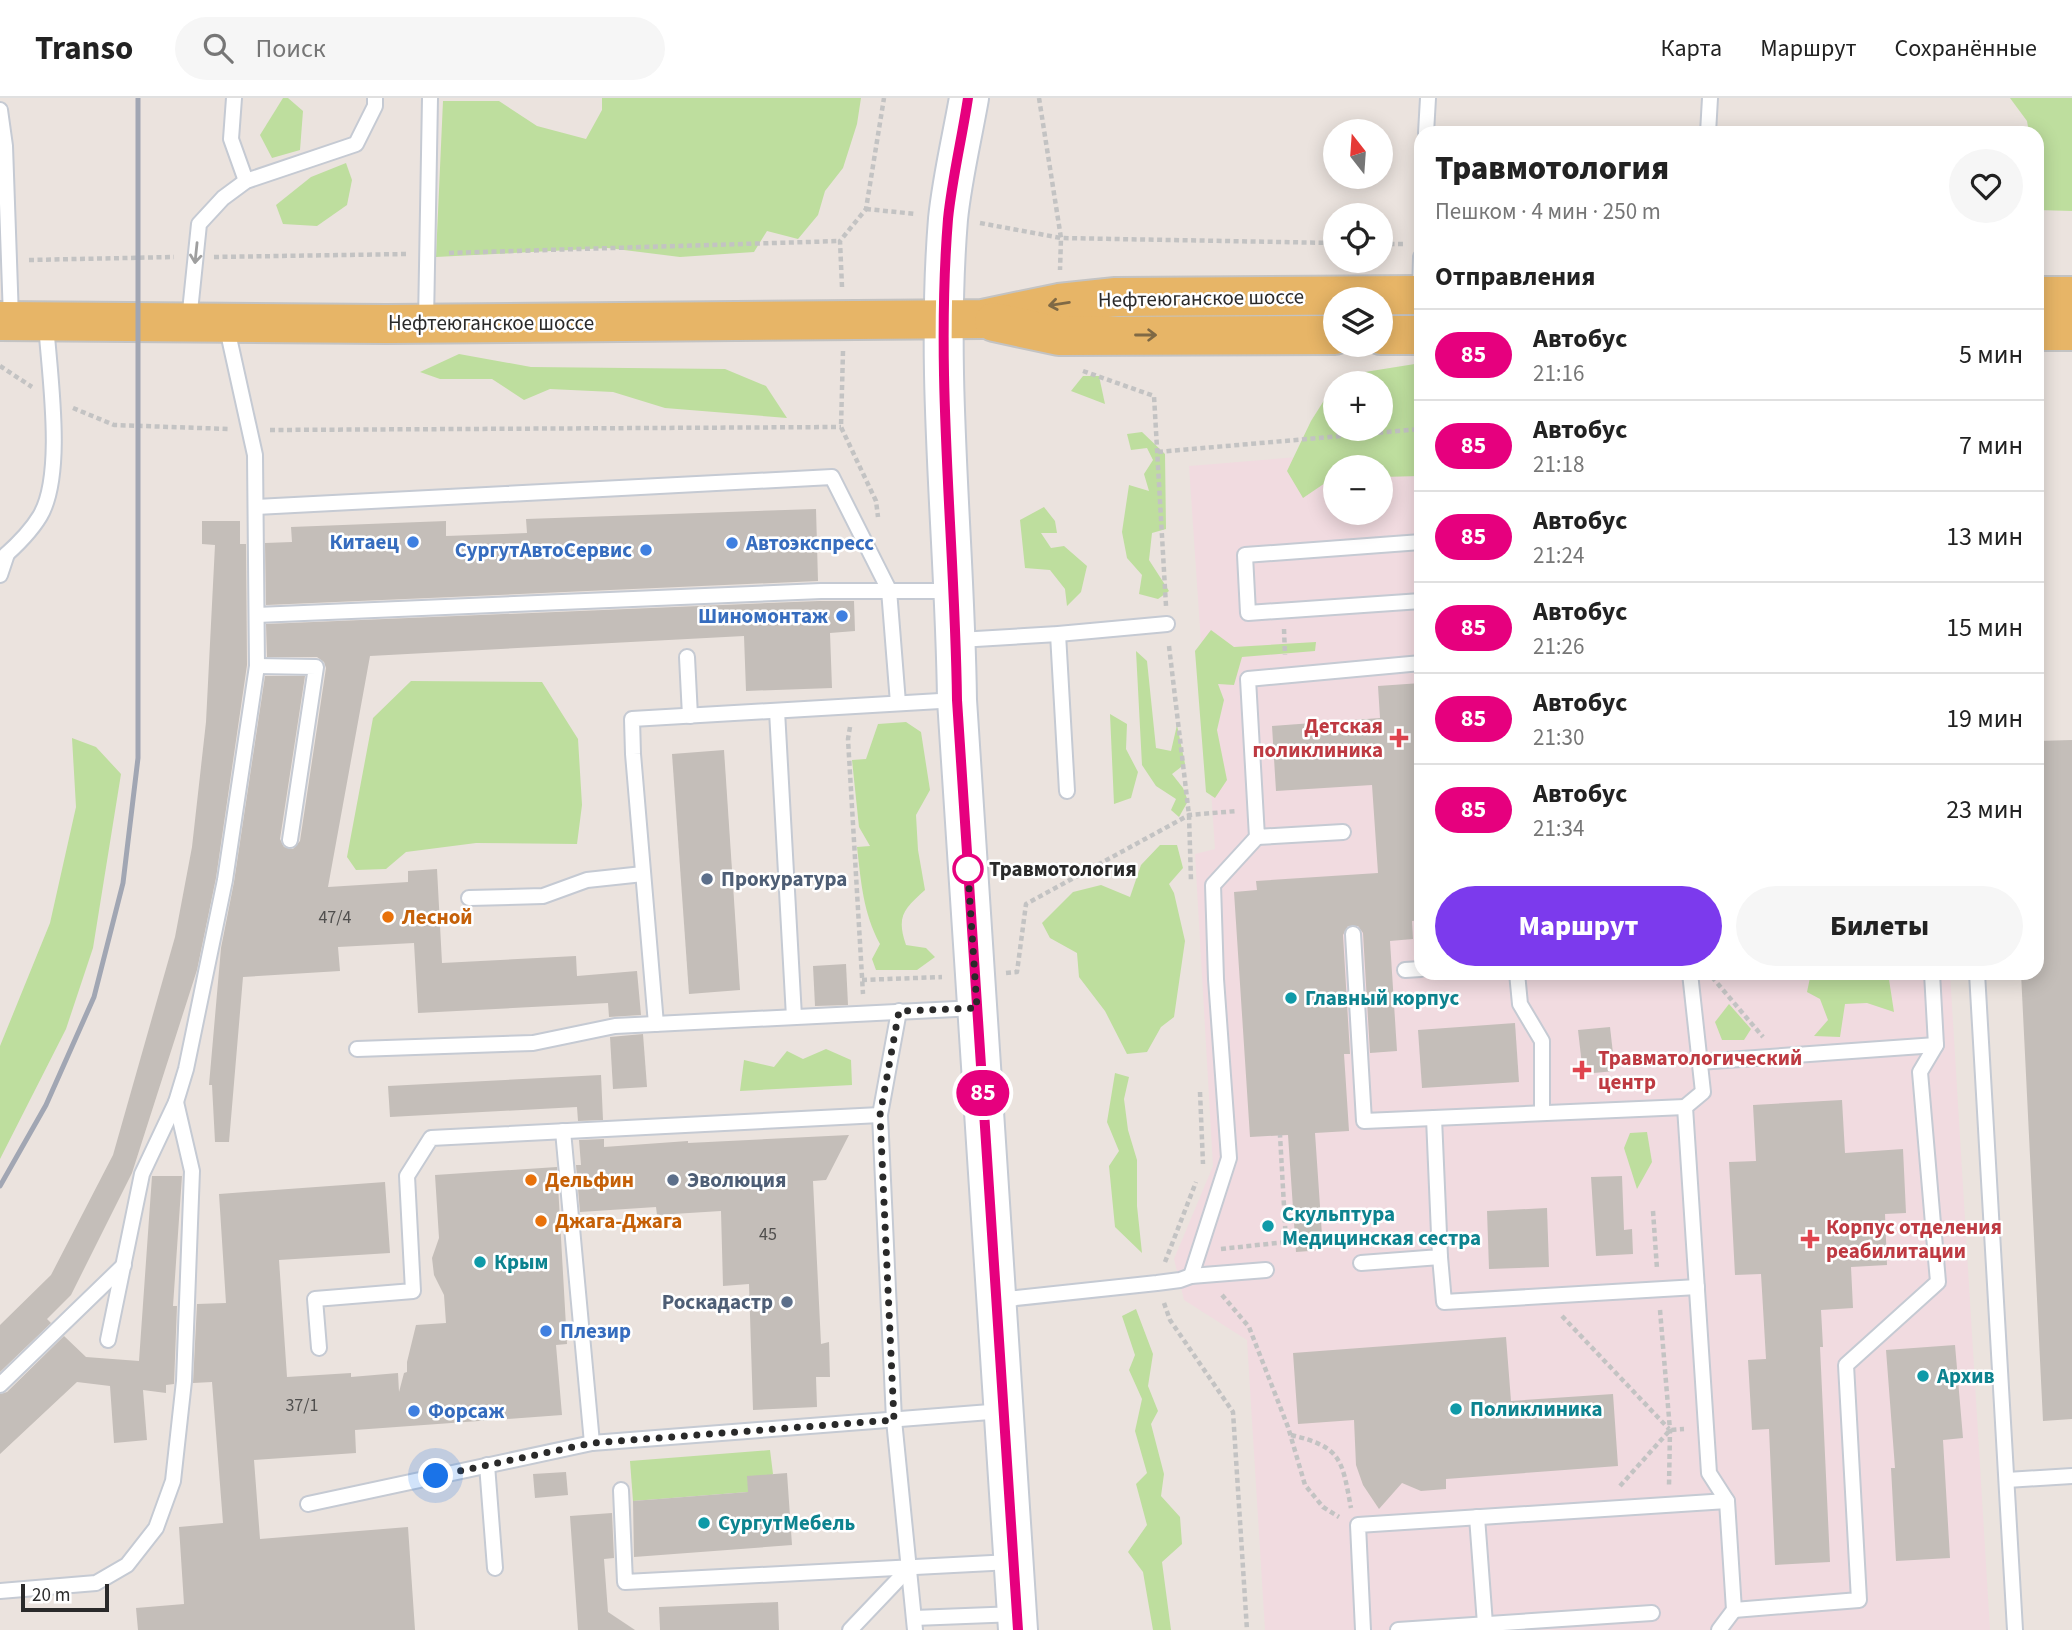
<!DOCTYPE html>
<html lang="ru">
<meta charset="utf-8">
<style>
body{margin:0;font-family:"Source Sans 3",sans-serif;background:#f6f6f6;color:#222;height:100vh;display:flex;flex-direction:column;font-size:26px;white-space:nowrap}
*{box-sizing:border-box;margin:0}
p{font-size:23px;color:#767676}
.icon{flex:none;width:38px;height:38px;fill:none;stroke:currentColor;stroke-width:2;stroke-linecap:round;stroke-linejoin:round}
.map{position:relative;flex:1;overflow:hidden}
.side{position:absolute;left:1414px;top:28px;width:630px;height:854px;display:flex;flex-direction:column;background:#fff;border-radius:21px;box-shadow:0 4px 18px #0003}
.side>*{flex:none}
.badge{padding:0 14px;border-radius:23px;font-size:24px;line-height:46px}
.needle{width:46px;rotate:343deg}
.controls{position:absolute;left:1323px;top:21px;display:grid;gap:14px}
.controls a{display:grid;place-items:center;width:70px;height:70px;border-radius:50%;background:#fff;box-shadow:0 4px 18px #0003;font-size:35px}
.scale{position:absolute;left:21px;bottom:18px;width:88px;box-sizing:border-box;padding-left:7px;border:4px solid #2a2a2a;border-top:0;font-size:19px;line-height:24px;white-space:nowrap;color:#2a2a2a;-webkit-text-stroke:5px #fff;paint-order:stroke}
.you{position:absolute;width:35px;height:35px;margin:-18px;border:5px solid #fff;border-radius:50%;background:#1a73e8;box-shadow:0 0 0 10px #1a73e833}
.map>.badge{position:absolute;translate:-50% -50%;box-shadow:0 0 0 4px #fff}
h2{padding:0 21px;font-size:26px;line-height:63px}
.round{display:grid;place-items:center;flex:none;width:74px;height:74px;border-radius:37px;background:#f6f6f6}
.summary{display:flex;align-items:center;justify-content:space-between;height:119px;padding:0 21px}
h1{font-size:33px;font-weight:800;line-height:52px}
.action{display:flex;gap:14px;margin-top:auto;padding:14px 21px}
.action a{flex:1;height:80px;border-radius:42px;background:#7c3aed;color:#fff;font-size:28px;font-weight:800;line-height:80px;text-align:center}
.action a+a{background:#f6f6f6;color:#222}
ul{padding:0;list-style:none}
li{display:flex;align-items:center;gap:21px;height:91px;padding:0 21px;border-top:2px solid #e0e0e0}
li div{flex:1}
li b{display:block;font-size:26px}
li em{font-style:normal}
li .badge{min-width:77px;font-weight:700;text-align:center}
header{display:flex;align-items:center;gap:42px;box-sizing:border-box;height:98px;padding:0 35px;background:#fff;border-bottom:2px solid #e0e0e0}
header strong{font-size:33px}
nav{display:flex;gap:38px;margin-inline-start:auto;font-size:24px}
.search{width:490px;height:63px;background:#f6f6f6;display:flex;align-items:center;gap:18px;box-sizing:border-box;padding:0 24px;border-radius:38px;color:#767676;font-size:26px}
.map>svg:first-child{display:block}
.medical{fill:#f1dbe0;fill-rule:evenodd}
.green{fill:#bede9e}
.building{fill:#c4beb9}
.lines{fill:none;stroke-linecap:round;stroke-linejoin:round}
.lane-casing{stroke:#c5cad3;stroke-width:18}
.secondary-casing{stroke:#c5cad3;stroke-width:42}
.primary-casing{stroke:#c3c3c3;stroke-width:42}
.path{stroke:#c3c3c3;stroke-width:4.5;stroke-dasharray:5 3.5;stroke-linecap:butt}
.lane{stroke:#fff;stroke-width:14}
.secondary{stroke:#fff;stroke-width:38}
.primary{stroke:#e7b567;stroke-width:38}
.rail{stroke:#a1a6b3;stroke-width:5}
.oneway{stroke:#9f9f9f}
.oneway2{stroke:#7f6945}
.line-casing{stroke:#fff;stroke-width:16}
.line{stroke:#e6007e;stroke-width:10}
.walk{stroke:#2a2a2a;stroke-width:7;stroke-dasharray:0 12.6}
.shop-dot{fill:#3f7fe0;stroke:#fff;stroke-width:2.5}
.health-dot{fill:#e0444e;stroke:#fff;stroke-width:2.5}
.stop-dot{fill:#fff;stroke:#e6007e;stroke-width:3.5}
.service-dot{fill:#5c6f8a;stroke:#fff;stroke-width:2.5}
.food-dot{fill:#e8710a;stroke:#fff;stroke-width:2.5}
.culture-dot{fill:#0f9aa8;stroke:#fff;stroke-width:2.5}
.labels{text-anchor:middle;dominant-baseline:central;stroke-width:5;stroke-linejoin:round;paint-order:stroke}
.number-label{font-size:18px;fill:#504f4e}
.street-label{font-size:21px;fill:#2a2a2a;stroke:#fff}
.shop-label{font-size:21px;font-weight:bold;fill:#366cbe;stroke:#fff;text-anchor:end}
.health-label{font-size:21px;font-weight:bold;fill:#be3a42;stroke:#fff;text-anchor:start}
.stop-label{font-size:21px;font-weight:bold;fill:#2a2a2a;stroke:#fff;text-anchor:start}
.service-label{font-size:21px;font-weight:bold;fill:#4e5e75;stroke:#fff;text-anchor:start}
.food-label{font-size:21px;font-weight:bold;fill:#c56008;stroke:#fff;text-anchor:start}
.culture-label{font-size:21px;font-weight:bold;fill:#0d838f;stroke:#fff;text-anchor:start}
</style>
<header>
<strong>Transo</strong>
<div class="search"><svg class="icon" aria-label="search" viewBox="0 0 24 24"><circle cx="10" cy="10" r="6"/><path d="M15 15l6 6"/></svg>Поиск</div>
<nav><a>Карта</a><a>Маршрут</a><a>Сохранённые</a></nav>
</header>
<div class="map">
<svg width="2072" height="1532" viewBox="0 0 2072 1532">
<rect width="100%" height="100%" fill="#ebe3de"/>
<path class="medical" d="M1421 349V875H1950L1990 1532H1265L1247 1242 1184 1202 1174 1161 1213 1068 1195 756 1215 751 1189 368ZM1335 369H1381V415H1335Z"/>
<g class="green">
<path d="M283 0H288L303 13 300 52 272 60 260 37Z"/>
<path d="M602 0H861L857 26 843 70 825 93 818 117 798 141 767 133 754 154 680 159 608 150 436 159 443 3H499L537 28 586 41 602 12Z"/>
<path d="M2010 0H2072V113L2037 112V35H2029L2027 23Z"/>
<path d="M346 65 352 82 347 107 317 128 283 126 276 107 311 79Z"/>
<path d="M459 256 531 269 725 271 766 288 787 320 665 310 613 294 550 291 524 302 492 281H440L420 274Z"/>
<path d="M1421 265V378L1381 379V369H1335V381H1331L1303 400 1287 373 1311 323 1335 285V331H1381V285H1335L1340 278Z"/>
<path d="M1083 278H1099L1105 306 1071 293Z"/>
<path d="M1142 334 1165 356 1166 431 1152 435 1149 462 1169 493 1158 501 1139 496 1142 477 1127 460 1122 434 1129 387 1149 393 1144 376 1153 362 1147 350 1131 352 1127 336Z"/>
<path d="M1044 409 1055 423 1057 435H1041L1051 450 1064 448 1087 468 1081 494 1067 508 1065 491 1050 472 1025 470 1020 422Z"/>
<path d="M1211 532 1234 549 1316 544 1315 553 1242 559 1234 587 1218 586 1224 602 1217 632 1227 682 1215 700 1206 694 1195 553Z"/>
<path d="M1136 553 1147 563 1156 650 1171 653 1177 627 1185 666 1172 676 1183 690 1188 703 1179 719 1171 712 1176 701 1156 688 1142 667Z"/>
<path d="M411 583 542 584 578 641 582 707 577 746 476 745 406 754 386 771 356 772 347 759 373 620Z"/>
<path d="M1110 616 1127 626 1126 651 1138 674 1131 700 1114 706Z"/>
<path d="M906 624 921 634 930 692 916 717 918 752 925 792C904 811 896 818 906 847L926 850 935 859 917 872H876L872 861 880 846C863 815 861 783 857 749L870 748 859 729 852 662 866 661 878 626Z"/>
<path d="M72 640 96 649 121 676 93 850 66 931 0 1061V948L50 825 76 709Z"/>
<path d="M1160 747H1177L1183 770 1169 786 1174 795 1185 843 1174 919 1161 929 1147 954 1127 956 1105 913 1079 879 1077 855 1050 840 1042 825 1073 794 1101 787 1130 799 1141 767Z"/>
<path d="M1811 875H1888L1894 914 1867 905 1845 906 1840 939 1814 938 1828 922 1820 901 1807 894Z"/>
<path d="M1729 906 1751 931 1744 942H1722L1715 924Z"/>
<path d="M826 951 851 962 852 987 740 993 744 962 774 969 787 953 803 961Z"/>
<path d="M1115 975 1129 979 1124 1001 1128 1032 1137 1062V1108L1142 1155 1115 1129 1109 1068 1119 1053 1107 1024Z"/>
<path d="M1647 1034 1652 1064 1637 1091 1624 1050 1630 1035Z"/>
<path d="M1136 1211 1153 1256 1148 1288 1158 1313 1151 1326 1164 1376 1161 1398 1180 1419 1182 1446 1162 1464 1171 1532H1153L1143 1474 1128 1454 1147 1427 1136 1386 1147 1375 1135 1333 1142 1301 1129 1272 1135 1257 1122 1218Z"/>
<path d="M770 1352 773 1376 748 1394 633 1403 630 1363Z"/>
</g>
<g class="building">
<path d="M816 411 818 483 266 507 265 445 292 444 291 429 446 423V438L527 435 526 421Z"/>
<path d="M202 423H240V446H246L247 567 216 780 197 872 132 1075 71 1197 47 1221 51 1225 0 1274V1227L51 1177 113 1057 175 839 192 749 206 624 215 447 202 446Z"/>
<path d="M819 503H854L855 533 830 535 832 590 746 593 744 538 370 558 328 789 408 784V773L437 771 442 865 576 858 577 878 637 873 641 917 609 919 608 905 418 915 414 845 338 849 340 873 243 879 229 1044H215L212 987H209L221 850 234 784 265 578H305L280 741 284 749 293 751 300 743 326 570 324 564 317 559H267L266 526Z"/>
<path d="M1421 585V822L1412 823 1413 841 1390 843 1397 953 1370 955 1363 835 1358 828H1348L1343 837 1350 956H1344L1349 1033 1315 1035 1323 1152 1296 1154 1288 1037 1250 1039 1234 794 1257 792 1256 783 1378 775 1372 687 1276 693 1272 628 1380 620 1378 588Z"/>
<path d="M2072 642V1321L2043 1323 2021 875H2037V643Z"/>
<path d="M724 652 740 892 689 896 672 656Z"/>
<path d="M846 866 848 907 815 908 813 868Z"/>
<path d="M1515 925 1519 984 1422 990 1418 932Z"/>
<path d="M1610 929 1615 973 1583 976 1578 932Z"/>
<path d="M643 936 647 989 613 991 610 939Z"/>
<path d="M601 977 603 1022 578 1023 577 1009 390 1019 388 988Z"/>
<path d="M1842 1002 1845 1055 1903 1051 1906 1115 1885 1116 1887 1167 1851 1169 1853 1210 1821 1212 1823 1249H1820L1830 1464 1775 1467 1769 1331 1752 1332 1748 1262 1766 1261 1761 1176 1735 1177 1729 1064 1756 1063 1753 1007Z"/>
<path d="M849 1037 826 1082 813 1083 821 1246 829 1244 830 1279H816L817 1309 753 1312 749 1186 723 1188 721 1113 657 1117 656 1109 580 1114 576 1067H581L579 1042 604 1041V1049L688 1043V1045Z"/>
<path d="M557 1069 567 1246 556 1247 562 1317 355 1332 356 1355 254 1362 260 1441 408 1429 415 1532H138L136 1510 184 1506 179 1429 223 1425 212 1284 193 1285 197 1206 226 1205 219 1096 385 1084 390 1155 279 1162 287 1279 351 1275V1279L398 1275 399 1294 404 1275 407 1274V1264L416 1227 446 1225 444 1197 434 1177 432 1160 439 1140 435 1077Z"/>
<path d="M152 1078H182L173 1208H177L174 1286 166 1287V1295L143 1292 147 1342 114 1345 110 1288 77 1284 0 1356V1296L7 1294 64 1238 86 1259 139 1263Z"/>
<path d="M1622 1078 1624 1132 1632 1131 1633 1156 1596 1158 1591 1079Z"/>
<path d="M1547 1110 1549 1169 1489 1171 1487 1113Z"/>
<path d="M1506 1239 1511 1303 1613 1296 1618 1368 1446 1381V1391L1421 1393 1402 1385 1379 1411 1363 1387 1356 1367 1354 1322 1298 1326 1293 1255Z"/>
<path d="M1955 1247 1963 1340 1943 1342 1950 1460 1896 1463 1891 1370H1895L1886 1252Z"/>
<path d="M566 1374 568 1397 535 1400 533 1376Z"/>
<path d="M787 1375 792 1447 634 1459 633 1403 748 1394 747 1378Z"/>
<path d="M612 1415 614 1460 604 1461 608 1514 635 1532H578L570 1418Z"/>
<path d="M778 1504 779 1532H660L659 1509Z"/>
</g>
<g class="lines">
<g class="lane-casing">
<g id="lane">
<path d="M234 0 231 41 246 83"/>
<path d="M0 12 5 48 11 220"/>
<path d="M1426 35 1428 0"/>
<path d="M1708 35 1710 0"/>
<path d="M1420 196 1421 159"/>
<path d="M189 223 199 126 223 100 246 83 356 46 375 8V0"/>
<path d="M426 224 430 0"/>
<path d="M256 409 832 379 889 492 898 605"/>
<path d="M1421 444 1245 457 1248 515 1421 503"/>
<path d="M0 462C14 450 31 433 40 418 65 376 49 274 46 225"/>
<path d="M0 477 7 456"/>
<path d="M257 517 821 493H951"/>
<path d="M1058 536 1067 693"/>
<path d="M959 542 1058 536 1167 526"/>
<path d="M687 559 690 618"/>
<path d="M257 568 316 569 290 742"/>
<path d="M777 613 794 919"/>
<path d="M1343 734 1257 739 1248 581 1421 565"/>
<path d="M469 800 543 798 587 782 643 776"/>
<path d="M1353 836 1364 1023 1685 1009"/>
<path d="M1405 872 1421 871"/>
<path d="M1517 875 1520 906 1542 943V1015"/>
<path d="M1690 875 1703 994 1685 1009 1709 1375 1727 1403 1734 1512 1719 1532"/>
<path d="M1977 875 2015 1532"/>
<path d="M899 913 880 1017 894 1322 915 1532"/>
<path d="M656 926 633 656 632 621 957 602"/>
<path d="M357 951 533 945 615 928 976 910"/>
<path d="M1699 964 1936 947"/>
<path d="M563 1033 592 1345"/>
<path d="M1440 1159 1444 1204 1697 1189"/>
<path d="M1361 1165 1440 1159 1434 1020"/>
<path d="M1191 1178 1229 1060 1216 881 1213 787 1257 739"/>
<path d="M998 1202 1157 1185 1180 1182 1191 1178 1266 1172"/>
<path d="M108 1242 142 1076 176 1004 186 971 225 782 257 568 255 357 226 226"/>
<path d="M319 1250 315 1201 413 1193 407 1078 431 1040 880 1017"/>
<path d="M0 1287 124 1167"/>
<path d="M487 1367 495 1470"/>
<path d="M2007 1382 2072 1378"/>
<path d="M621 1392 625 1484 1011 1464"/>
<path d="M308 1406 592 1345 1003 1313"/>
<path d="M1477 1419 1485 1526"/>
<path d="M0 1493 96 1485 127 1467 156 1430 173 1383 184 1283 192 1073 176 1004"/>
<path d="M1734 1512 1859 1502 1846 1267 1938 1184 1920 974 1936 947 1932 875"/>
<path d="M914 1520 1017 1516"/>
<path d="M850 1532 910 1469"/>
<path d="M1363 1532 1358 1427 1727 1403"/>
<path d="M1398 1532 1652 1515"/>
</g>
</g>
<g class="secondary-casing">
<path id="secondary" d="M969 0C962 40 952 81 948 121 935 281 955 442 957 602L1018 1532"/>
</g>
<g class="primary-casing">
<g id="primary">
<path d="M2037 198H2072"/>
<path d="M0 223 387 226 982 221 1059 205 1116 199 1421 197"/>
<path d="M994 224 1059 238 1335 237"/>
<path d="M2037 233H2072"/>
<path d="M1381 237H1421"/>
</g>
</g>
<g class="path">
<path d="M1039 0 1061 140 1060 172"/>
<path d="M866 111 916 116"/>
<path d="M980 125 1061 140 1335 145"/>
<path d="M1381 146H1406"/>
<path d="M449 155 840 143"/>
<path d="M214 159 408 156"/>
<path d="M29 162 174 159"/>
<path d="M842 189 840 143 866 111 884 0"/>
<path d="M843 253 841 329 876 403 878 419"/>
<path d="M0 268 32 289"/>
<path d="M1083 273 1154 298 1166 508"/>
<path d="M73 310 114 327 229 331"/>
<path d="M270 332 841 329"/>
<path d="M1158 354 1421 331"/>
<path d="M1284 531 1285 557"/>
<path d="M1169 548 1189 717 1191 783"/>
<path d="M850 629 848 641 863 896"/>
<path d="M1006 875 1017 874 1026 806 1189 717 1237 713"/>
<path d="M1712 879 1763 939"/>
<path d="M862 882 942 879"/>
<path d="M1200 994 1203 1066"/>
<path d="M1653 1113 1657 1171"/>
<path d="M1221 1151 1286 1144 1280 1037"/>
<path d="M1165 1164 1196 1084"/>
<path d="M1222 1197 1249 1229 1288 1329 1305 1387 1323 1409 1339 1419"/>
<path d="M1164 1205 1170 1222 1233 1314 1247 1532"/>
<path d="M1660 1212 1670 1332 1669 1388"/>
<path d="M1562 1218 1669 1331"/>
<path d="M1291 1337C1342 1349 1342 1362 1351 1410"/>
<path d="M1620 1388 1670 1332 1684 1331"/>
</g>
<use href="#lane" class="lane"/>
<use href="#secondary" class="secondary"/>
<use href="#primary" class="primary"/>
<path class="rail" d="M0 1088 46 1007 94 899 123 785 138 660V0"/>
</g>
<defs><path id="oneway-shaft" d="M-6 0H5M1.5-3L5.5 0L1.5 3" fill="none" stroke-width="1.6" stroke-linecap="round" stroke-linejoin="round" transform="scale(1.75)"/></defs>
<use class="oneway" href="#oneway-shaft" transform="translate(196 155) rotate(96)"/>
<g class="oneway2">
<use href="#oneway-shaft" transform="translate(1059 206) rotate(171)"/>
<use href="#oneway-shaft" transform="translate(1146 237)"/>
</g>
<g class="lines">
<g class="line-casing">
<path id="line" d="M968 0C962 40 952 81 948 121 935 282 955 442 957 602L1018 1532"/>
</g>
<use href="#line" class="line"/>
<path class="walk" d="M436 1378 592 1345 894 1322 880 1017 899 913 977 910 967 760 968 771"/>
</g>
<g class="shop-dot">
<circle cx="413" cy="444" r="7"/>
<circle cx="732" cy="445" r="7"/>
<circle cx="646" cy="452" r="7"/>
<circle cx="842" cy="518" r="7"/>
<circle cx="546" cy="1233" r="7"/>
<circle cx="414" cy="1313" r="7"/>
</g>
<g class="health-dot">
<path d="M1395.5 629.5h7v7h7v7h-7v7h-7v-7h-7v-7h7z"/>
<path d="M1578.5 961.5h7v7h7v7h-7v7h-7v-7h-7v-7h7z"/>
<path d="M1806.5 1130.5h7v7h7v7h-7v7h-7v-7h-7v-7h7z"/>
</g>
<circle class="stop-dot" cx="968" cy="771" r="14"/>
<g class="service-dot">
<circle cx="707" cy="781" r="7"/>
<circle cx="673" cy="1082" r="7"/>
<circle cx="787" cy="1204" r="7"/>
</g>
<g class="food-dot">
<circle cx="388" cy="819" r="7"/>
<circle cx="531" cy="1082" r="7"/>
<circle cx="541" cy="1123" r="7"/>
</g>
<g class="culture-dot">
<circle cx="1291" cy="900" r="7"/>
<circle cx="1268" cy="1128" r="7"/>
<circle cx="480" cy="1164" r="7"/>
<circle cx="1923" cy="1278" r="7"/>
<circle cx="1456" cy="1311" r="7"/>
<circle cx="704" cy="1425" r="7"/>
</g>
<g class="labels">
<g class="number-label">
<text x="335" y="819">47/4</text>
<text x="768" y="1136">45</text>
<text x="302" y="1307">37/1</text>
</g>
<g class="street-label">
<text transform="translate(1201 200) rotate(-1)">Нефтеюганское шоссе</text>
<text x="491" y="225">Нефтеюганское шоссе</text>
</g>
<g class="shop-label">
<text x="399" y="444">Китаец</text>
<text x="746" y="445" text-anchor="start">Автоэкспресс</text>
<text x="632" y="452">СургутАвтоСервис</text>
<text x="828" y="518">Шиномонтаж</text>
<text x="560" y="1233" text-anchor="start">Плезир</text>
<text x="428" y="1313" text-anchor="start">Форсаж</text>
</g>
<g class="health-label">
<text x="1383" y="628" text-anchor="end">Детская<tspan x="1383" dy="24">поликлиника</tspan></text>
<text x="1598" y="960">Травматологический<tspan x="1598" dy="24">центр</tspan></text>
<text x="1826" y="1129">Корпус отделения<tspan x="1826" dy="24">реабилитации</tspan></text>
</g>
<g class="stop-label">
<text x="989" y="771">Травмотология</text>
</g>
<g class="service-label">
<text x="721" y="781">Прокуратура</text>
<text x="687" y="1082">Эволюция</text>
<text x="773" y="1204" text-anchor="end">Роскадастр</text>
</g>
<g class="food-label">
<text x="402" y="819">Лесной</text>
<text x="545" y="1082">Дельфин</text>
<text x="555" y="1123">Джага-Джага</text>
</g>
<g class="culture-label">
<text x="1305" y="900">Главный корпус</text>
<text x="1282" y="1116">Скульптура<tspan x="1282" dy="24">Медицинская сестра</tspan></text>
<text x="494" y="1164">Крым</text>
<text x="1937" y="1278">Архив</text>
<text x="1470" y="1311">Поликлиника</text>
<text x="718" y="1425">СургутМебель</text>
</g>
</g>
</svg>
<div class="controls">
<a><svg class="needle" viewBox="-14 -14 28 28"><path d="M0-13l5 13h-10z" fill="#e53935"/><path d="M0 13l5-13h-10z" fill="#767676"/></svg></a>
<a><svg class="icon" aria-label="locate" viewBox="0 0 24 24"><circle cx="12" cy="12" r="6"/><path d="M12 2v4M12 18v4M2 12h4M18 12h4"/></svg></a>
<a><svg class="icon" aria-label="layers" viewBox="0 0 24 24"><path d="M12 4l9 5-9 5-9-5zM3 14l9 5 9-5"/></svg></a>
<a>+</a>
<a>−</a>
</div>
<div class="scale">20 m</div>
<div class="you" style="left:436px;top:1378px"></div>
<b class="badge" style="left:983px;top:995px;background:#e6007e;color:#fff">85</b>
<section class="side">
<div class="summary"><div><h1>Травмотология</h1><p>Пешком · 4 мин · 250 m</p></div><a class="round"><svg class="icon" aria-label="heart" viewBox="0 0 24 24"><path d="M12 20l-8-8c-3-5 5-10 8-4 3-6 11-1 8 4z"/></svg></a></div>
<h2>Отправления</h2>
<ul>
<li><span class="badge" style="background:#e6007e;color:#fff">85</span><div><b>Автобус</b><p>21:16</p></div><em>5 мин</em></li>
<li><span class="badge" style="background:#e6007e;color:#fff">85</span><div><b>Автобус</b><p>21:18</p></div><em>7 мин</em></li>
<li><span class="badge" style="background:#e6007e;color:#fff">85</span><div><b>Автобус</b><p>21:24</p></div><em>13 мин</em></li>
<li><span class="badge" style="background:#e6007e;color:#fff">85</span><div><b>Автобус</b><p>21:26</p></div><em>15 мин</em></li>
<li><span class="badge" style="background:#e6007e;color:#fff">85</span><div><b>Автобус</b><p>21:30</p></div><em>19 мин</em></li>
<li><span class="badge" style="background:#e6007e;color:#fff">85</span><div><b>Автобус</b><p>21:34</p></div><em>23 мин</em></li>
</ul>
<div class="action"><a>Маршрут</a><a>Билеты</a></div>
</section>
</div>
